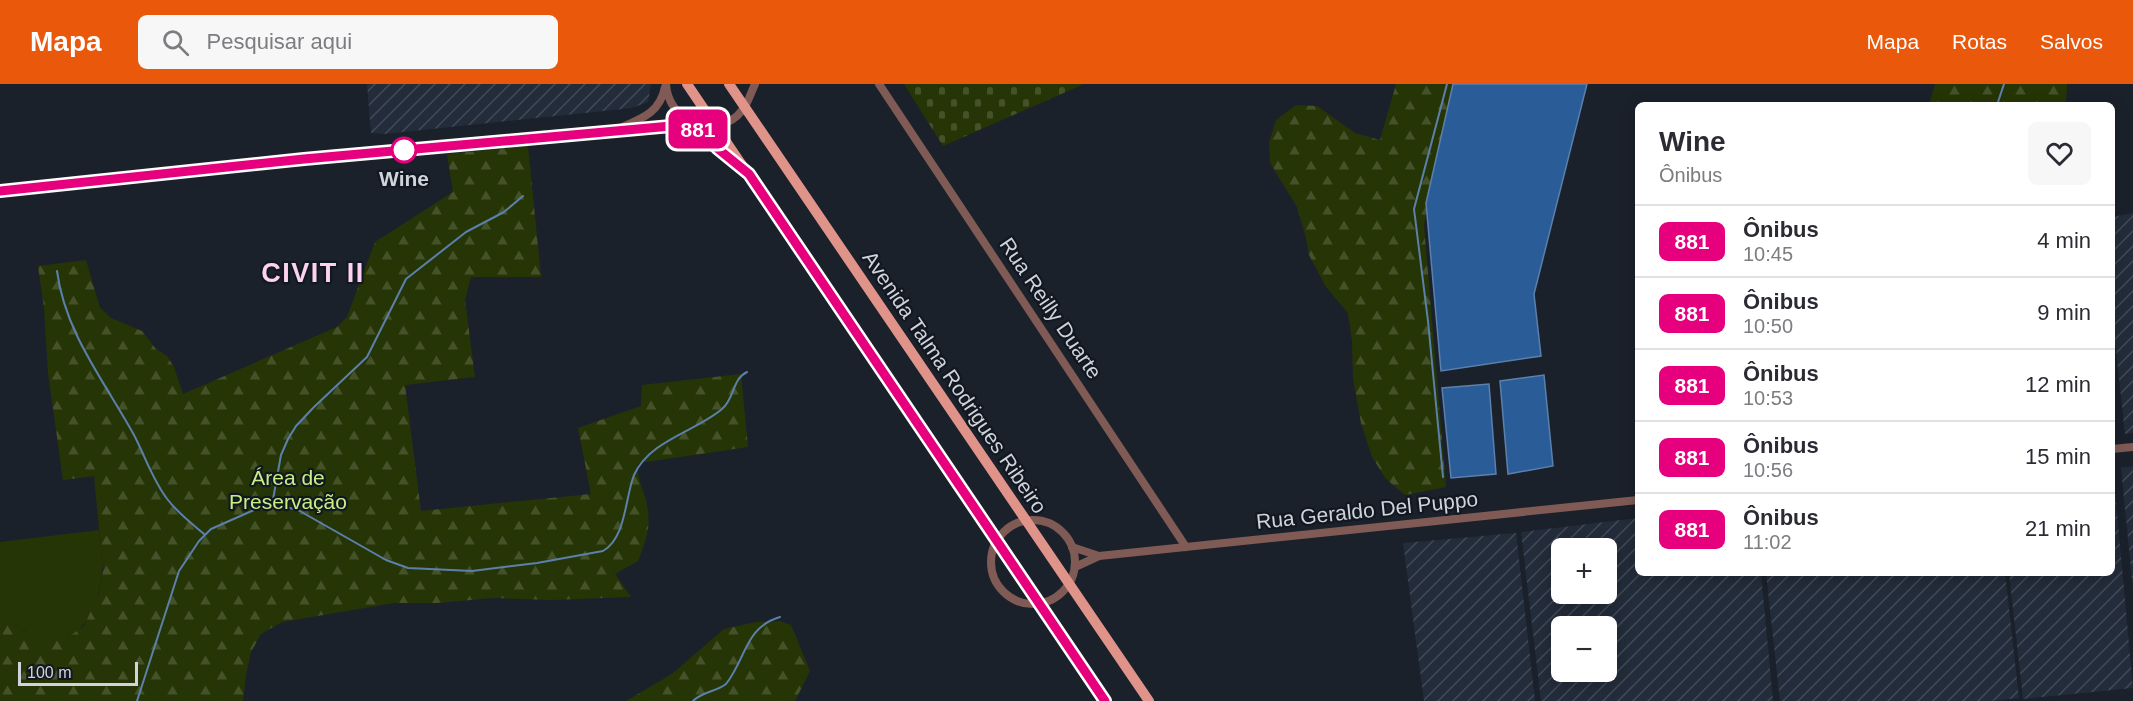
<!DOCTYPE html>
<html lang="pt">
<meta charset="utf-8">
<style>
body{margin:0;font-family:Arial,sans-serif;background:#f7f7f7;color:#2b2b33;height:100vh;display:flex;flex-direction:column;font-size:22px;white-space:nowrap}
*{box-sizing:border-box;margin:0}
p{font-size:20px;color:#7c7c81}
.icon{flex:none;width:33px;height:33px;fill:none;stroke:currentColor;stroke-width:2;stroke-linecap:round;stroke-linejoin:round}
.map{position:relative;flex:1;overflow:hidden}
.sheet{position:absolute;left:1635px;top:18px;width:480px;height:474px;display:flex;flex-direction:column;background:#fff;border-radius:9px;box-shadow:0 3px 15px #0003}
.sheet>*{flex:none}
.badge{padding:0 12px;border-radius:9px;font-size:21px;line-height:39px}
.fabs{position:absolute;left:1551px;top:454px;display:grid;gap:12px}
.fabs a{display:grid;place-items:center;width:66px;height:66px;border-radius:9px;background:#fff;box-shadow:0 3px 15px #0003;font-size:30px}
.scale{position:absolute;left:18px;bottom:15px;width:120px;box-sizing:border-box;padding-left:6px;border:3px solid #cfd4da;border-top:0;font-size:16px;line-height:21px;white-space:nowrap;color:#cfd4da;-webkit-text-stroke:4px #121821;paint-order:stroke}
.map>.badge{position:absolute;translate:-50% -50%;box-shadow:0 0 0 3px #fff}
.round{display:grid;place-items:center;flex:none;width:63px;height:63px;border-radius:9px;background:#f7f7f7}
.overview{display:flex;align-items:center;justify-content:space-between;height:102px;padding:0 24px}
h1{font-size:28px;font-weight:700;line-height:45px}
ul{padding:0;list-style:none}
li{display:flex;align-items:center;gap:18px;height:72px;padding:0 24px;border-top:2px solid #e1e1e2}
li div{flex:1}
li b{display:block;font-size:22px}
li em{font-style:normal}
li .badge{min-width:66px;font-weight:700;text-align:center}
header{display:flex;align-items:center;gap:36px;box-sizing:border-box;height:84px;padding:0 30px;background:#ea580c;color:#fff}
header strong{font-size:28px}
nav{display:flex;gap:33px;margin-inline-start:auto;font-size:21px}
.search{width:420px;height:54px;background:#f7f7f7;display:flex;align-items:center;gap:15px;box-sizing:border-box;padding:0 21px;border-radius:9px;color:#7c7c81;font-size:22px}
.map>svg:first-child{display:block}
.industrial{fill:url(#industrial-furrows);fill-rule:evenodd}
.grass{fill:#263505}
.forest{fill:url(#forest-firs)}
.cemetery{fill:url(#cemetery-stones)}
.water{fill:#2a5c98;stroke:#5c80ac;stroke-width:1.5}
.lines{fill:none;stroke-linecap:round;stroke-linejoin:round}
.stream{stroke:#5c80ac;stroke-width:2}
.minor{stroke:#805b55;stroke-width:8}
.major{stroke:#e09489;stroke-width:10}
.line-casing{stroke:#fff;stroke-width:14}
.line{stroke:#e6007e;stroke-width:9}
.stop-dot{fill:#fff;stroke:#e6007e;stroke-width:3}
.labels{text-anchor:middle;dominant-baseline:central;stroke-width:4.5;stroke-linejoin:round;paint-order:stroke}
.stop-label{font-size:21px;font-weight:bold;fill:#cfd4da;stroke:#121821}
.street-label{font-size:21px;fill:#cfd4da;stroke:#121821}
.park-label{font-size:21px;fill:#c8ef84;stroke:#121821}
.district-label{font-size:27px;font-weight:bold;letter-spacing:1.5px;fill:#fcd2ef;stroke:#121821}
</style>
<header>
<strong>Mapa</strong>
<div class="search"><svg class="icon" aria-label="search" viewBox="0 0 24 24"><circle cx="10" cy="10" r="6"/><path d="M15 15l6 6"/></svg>Pesquisar aqui</div>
<nav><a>Mapa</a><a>Rotas</a><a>Salvos</a></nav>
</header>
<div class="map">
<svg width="2133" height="617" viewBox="0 0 2133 617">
<defs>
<pattern id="industrial-furrows" width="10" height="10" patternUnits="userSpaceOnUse" patternTransform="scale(1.5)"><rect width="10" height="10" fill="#232c3a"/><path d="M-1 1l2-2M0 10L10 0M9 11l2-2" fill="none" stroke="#424a56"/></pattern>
<pattern id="forest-firs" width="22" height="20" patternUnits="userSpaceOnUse" patternTransform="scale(1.5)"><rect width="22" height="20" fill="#263505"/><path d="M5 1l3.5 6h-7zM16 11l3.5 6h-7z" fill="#445129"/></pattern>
<pattern id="cemetery-stones" width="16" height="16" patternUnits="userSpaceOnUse" patternTransform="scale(1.5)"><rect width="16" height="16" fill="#263505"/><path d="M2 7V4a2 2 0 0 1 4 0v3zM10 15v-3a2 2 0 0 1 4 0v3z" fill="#445129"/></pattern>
</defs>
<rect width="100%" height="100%" fill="#1b212b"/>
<g class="industrial">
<path d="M367 0H651L648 18 632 24 384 50 371 49Z"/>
<path d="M2133 129V349L2125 350 2112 230V133Z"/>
<path d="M2133 382V506L2121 384Z"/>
<path d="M2113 384 2133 604 2023 615 2009 489H2112Z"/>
<path d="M1638 434V489H1761L1773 617H1541L1521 448ZM1562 465H1606V510H1562ZM1562 543H1606V588H1562Z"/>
<path d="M1516 449 1535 617H1424L1403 459Z"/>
<path d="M1766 489H2005L2019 614 1990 617H1780Z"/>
</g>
<path class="grass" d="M99 446C100 459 103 474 102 487 100 517 83 564 45 555 28 551 14 540 0 531V458Z"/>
<g class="forest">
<path d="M1396 0H1453L1424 141 1446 403 1405 411 1386 395 1372 373 1361 339 1353 295 1352 257 1348 229 1326 203 1309 171 1306 154 1297 123 1270 79 1269 59 1276 36 1296 21 1317 22 1355 49 1380 56Z"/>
<path d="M1935 0H2067L2066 21H1929Z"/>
<path d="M528 62 541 193H471L465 216 475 293 405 301 421 427 591 410 578 344 641 322 642 301 741 290 748 363 639 379 637 381C638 396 641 399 645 413 652 439 648 452 638 477L615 490 631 513 550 516 493 514 437 519H394L282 538 261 550 251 568 246 591 243 617H0V531L24 547 46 555 67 554 84 542 99 509 103 486 94 392 63 396 48 289 44 224 38 182 86 176 100 224 111 234 142 247 156 265 167 272 174 283 183 310 337 243 347 233 375 158 453 108 447 70Z"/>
<path d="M780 537 791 541 810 587 795 617H626L672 590 724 545 756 538Z"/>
</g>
<path class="cemetery" d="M904 0H1084L943 62Z"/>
<g class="water">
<path d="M1453 0H1587L1534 210 1541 272 1441 287 1426 119Z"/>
<path d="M1544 291 1553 382 1508 390 1500 297Z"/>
<path d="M1489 300 1496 390 1451 394 1442 304Z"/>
</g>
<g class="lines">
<g class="stream">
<path d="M1997 21 2004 0"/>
<path d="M57 187C65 249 105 298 134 351 145 372 153 397 168 416 178 429 191 439 204 450"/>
<path d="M1443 393 1428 237 1414 125 1447 0"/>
<path d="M272 421 281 371 288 355 296 342 314 323 367 273 406 195 466 148 504 128 523 112"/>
<path d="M137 617 179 487 199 457 211 445 254 426 277 421 298 426 386 476 408 484 472 487 537 479 603 467C626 454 625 414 634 391 650 356 695 348 722 325 735 314 732 295 747 288"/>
<path d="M693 617C703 607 716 608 726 600 746 575 745 543 780 533"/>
</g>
<g class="minor">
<path d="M666 0C668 35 709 56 737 32 747 23 750 11 755 0"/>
<path d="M879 0 1186 463"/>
<path d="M620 44C641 35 660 29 665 3"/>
<path d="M0 107 258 80 671 41 687 37"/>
<path d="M2112 365 2133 363"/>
<circle cx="1033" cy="478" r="42"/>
<path d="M1072 463 1099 472"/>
<path d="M1075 483 1099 472 1638 416"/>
</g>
<g class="major">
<path d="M687 0 1105 617"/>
<path d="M729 0 1149 617"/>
<path d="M693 39 717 65 739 82"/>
</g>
</g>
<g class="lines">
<g class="line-casing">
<path id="line" d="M0 107 304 75 671 42 687 37 693 39 717 64 749 90 1105 617"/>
</g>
<use href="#line" class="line"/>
</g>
<circle class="stop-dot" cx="404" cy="66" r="12"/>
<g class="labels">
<g class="stop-label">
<text x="404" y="94">Wine</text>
</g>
<g class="street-label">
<text transform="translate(1051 224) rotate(56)">Rua Reilly Duarte</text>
<text transform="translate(955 298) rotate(56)">Avenida Talma Rodrigues Ribeiro</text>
<text transform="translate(1367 426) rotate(-6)">Rua Geraldo Del Puppo</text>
</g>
<g class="park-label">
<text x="288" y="393">Área de<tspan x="288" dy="24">Preservação</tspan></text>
</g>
<g class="district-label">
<text x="313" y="189">CIVIT II</text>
</g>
</g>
</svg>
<div class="fabs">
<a>+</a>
<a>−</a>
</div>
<div class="scale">100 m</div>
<b class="badge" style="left:698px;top:45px;background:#e6007e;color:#fff">881</b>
<section class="sheet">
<div class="overview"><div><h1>Wine</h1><p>Ônibus</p></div><a class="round"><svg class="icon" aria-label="heart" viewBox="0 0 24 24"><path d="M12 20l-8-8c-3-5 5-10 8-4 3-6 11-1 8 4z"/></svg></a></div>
<ul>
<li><span class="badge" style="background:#e6007e;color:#fff">881</span><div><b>Ônibus</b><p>10:45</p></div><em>4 min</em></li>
<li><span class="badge" style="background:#e6007e;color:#fff">881</span><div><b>Ônibus</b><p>10:50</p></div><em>9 min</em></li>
<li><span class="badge" style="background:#e6007e;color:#fff">881</span><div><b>Ônibus</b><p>10:53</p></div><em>12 min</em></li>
<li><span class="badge" style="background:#e6007e;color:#fff">881</span><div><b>Ônibus</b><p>10:56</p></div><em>15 min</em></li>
<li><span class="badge" style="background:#e6007e;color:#fff">881</span><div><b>Ônibus</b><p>11:02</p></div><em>21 min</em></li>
</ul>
</section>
</div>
